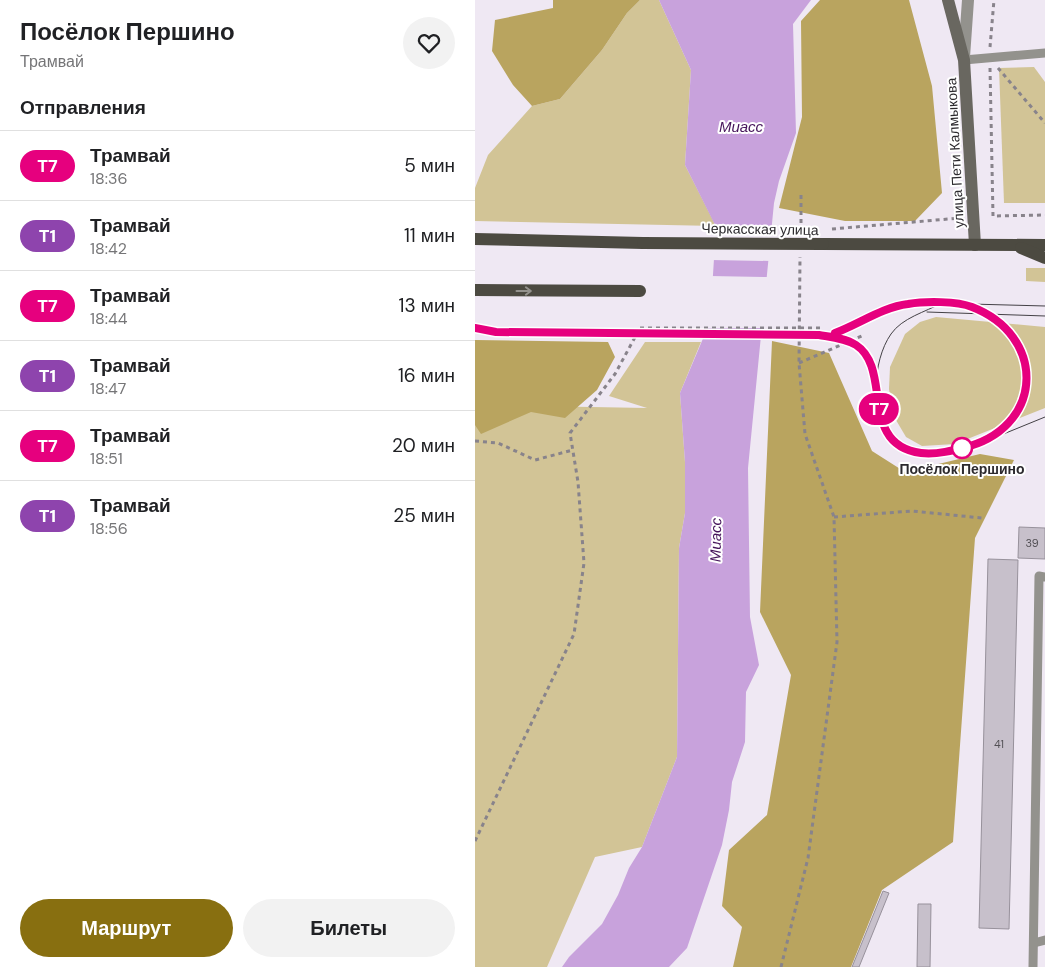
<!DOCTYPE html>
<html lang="ru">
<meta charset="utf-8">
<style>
body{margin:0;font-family:"DM Sans",sans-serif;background:#f2f2f2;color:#202124;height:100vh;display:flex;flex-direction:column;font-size:19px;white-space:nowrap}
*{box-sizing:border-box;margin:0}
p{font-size:16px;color:#757577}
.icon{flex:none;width:28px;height:28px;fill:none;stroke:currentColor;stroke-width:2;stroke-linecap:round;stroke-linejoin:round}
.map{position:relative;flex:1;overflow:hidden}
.sheet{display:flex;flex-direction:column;background:#fff;width:475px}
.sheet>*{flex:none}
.badge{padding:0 10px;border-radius:16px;font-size:18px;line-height:32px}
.map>.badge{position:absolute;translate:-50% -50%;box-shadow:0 0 0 2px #fff}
h2{padding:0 20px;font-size:19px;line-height:45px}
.round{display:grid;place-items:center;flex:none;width:52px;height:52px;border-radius:26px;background:#f2f2f2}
.headline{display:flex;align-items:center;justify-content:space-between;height:85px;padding:0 20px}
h1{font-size:24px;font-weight:700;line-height:38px}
.button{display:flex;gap:10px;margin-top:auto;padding:10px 20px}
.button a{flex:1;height:58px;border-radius:30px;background:#886f10;color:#fff;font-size:20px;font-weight:700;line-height:58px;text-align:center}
.button a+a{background:#f2f2f2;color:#202124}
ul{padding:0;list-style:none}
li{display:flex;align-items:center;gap:15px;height:70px;padding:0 20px;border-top:1px solid #e0e0e0}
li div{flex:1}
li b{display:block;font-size:19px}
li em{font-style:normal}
li .badge{min-width:55px;font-weight:700;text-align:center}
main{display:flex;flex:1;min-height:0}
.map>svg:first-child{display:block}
.green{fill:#d2c496}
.forest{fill:#b9a45f}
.water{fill:#c8a2dc}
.pier{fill:#efe8f3}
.building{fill:#c7c0cb;stroke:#97919b}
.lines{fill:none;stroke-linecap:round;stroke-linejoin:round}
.path{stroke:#88838b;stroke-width:3;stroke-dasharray:4 4;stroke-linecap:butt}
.service{stroke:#93928d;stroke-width:9}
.tertiary{stroke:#93928d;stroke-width:12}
.secondary{stroke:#696760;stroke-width:12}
.primary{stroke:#4c4a41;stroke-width:12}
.tram{stroke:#444146;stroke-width:1}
.path-bridge{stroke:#88838b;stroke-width:3;stroke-dasharray:4 4;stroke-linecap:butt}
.primary-bridge{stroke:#4c4a41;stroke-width:12}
.oneway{stroke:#94928d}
.line-casing{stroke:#fff;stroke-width:11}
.line{stroke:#e6007e;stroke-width:8}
.stop-dot{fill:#fff;stroke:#e6007e;stroke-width:2.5}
.labels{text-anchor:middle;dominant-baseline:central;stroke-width:4;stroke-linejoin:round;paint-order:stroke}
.number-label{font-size:11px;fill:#535055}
.street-label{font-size:14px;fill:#2c2a2e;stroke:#fff}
.stop-label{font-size:14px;font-weight:bold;fill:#2c2a2e;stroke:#fff}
.water-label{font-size:15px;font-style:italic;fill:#46155b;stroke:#fff}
</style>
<main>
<section class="sheet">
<div class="headline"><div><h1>Посёлок Першино</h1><p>Трамвай</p></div><a class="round"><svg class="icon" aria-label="heart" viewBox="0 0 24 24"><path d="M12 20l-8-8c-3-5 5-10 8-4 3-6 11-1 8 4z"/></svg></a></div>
<h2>Отправления</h2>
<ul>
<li><span class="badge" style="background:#e6007e;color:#fff">T7</span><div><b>Трамвай</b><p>18:36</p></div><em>5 мин</em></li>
<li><span class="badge" style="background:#8e44ad;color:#fff">T1</span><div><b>Трамвай</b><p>18:42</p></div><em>11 мин</em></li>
<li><span class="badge" style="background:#e6007e;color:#fff">T7</span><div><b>Трамвай</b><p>18:44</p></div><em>13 мин</em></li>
<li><span class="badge" style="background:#8e44ad;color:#fff">T1</span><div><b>Трамвай</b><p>18:47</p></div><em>16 мин</em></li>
<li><span class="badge" style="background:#e6007e;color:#fff">T7</span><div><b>Трамвай</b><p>18:51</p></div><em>20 мин</em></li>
<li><span class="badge" style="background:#8e44ad;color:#fff">T1</span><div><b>Трамвай</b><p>18:56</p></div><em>25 мин</em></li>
</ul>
<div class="button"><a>Маршрут</a><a>Билеты</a></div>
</section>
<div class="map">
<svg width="570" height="967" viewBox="0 0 570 967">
<rect width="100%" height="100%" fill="#efe8f3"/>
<g class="green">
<path d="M165 0H184L216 70 210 165 241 226 0 221V188L13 155 57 106 85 99 127 50 152 13Z"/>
<path d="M559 67 570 82V203H529L524 68Z"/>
<path d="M551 268H570V282L551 281Z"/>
<path d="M461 317 570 327V408L480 444 447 446 431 437 418 415 414 389 415 367 430 334 445 322Z"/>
<path d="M170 342H226L205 393 210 462V513L204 548 202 757 167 847 120 857 72 967H0V405L172 408 134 396Z"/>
</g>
<g class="forest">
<path d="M78 0H165L152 13 127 50 85 99 57 106 38 85 17 51 20 20 78 8Z"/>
<path d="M345 0H434L457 86 467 193 440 221H370L304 208 327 117 326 21Z"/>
<path d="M0 340 133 342 140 357 122 390 90 418 56 412 6 434 0 425Z"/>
<path d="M297 341 354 353 397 451 430 472 505 454 539 460 500 538 478 842 407 890 376 967H258L267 927 247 906 254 850 292 815 316 675 285 612Z"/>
</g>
<path class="water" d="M184 0H336L318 24 321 133 304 181 299 203 273 468 275 617 284 665 271 692 270 742 257 782 254 810 247 845 212 948 194 967H87L94 957 127 924 143 895 154 868 167 847 202 757 204 548 210 513V462L205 393 235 322 241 227 210 165 216 70Z"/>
<g class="pier">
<path d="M238 229H299L296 261 236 260Z"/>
<path d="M235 276 294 277 289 328H230L232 321Z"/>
</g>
<g class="building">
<path d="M544 527 570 528V559L543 558Z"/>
<path d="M513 559 543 560 534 929 504 928Z"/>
<path d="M408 891 414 893 384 967H377Z"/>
<path d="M443 904H456L455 967H442Z"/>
</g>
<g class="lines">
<g class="path">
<path d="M515 47 519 0"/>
<path d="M515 68 518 216 570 215"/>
<path d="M523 68 570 123"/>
<path d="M357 229 485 218"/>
<path d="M326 231V194"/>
<path d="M324 363 389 335"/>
<path d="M0 441 23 443 60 460 98 450"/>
<path d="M359 517 437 511 507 518"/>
<path d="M0 841 99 634 109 563 103 482 95 433 140 374 165 328"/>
<path d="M306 967 333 858 362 642 359 517 330 434 324 363 325 257"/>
</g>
<g class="service">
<path d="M489 60 570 53"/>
<path d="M559 943 570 940"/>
<path d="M558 967 564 576 570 577"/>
</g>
<path class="tertiary" d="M489 57 493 0"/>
<path class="secondary" d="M473 0 489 60 500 245"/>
<g class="primary">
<path d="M0 239 168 243"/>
<path d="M348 244 570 245"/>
<path d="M546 248 570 258"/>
<path d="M0 290 165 291"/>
</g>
<g class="tram">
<path d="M467 303C450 312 427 318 416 334 397 361 394 417 419 441 434 455 455 454 473 451 494 447 515 441 532 426 541 417 547 407 551 394 563 345 522 311 478 303"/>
<path d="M495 304 570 306"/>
<path d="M452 312 570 316"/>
<path d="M0 328 21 333 355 336C383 343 390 351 400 378"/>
<path d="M351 334C376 330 397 314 421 307 436 302 450 303 465 303"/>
<path d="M526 435 570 417"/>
</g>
<path class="path-bridge" d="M165 328H346"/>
<path class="primary-bridge" d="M168 243 348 244"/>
</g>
<defs><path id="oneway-shaft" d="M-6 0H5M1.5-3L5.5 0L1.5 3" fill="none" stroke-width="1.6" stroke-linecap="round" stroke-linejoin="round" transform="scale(1.25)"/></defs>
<use class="oneway" href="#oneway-shaft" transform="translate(49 291)"/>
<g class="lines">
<g class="line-casing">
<path id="line" d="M0 328 21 332 344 335C356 337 370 338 381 345 418 369 383 445 446 453 462 455 480 450 495 446 570 423 570 335 497 307 482 301 450 301 433 304 408 307 384 324 360 333"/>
</g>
<use href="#line" class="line"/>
</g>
<circle class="stop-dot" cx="487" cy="448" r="10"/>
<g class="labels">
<g class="number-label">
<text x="557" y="543">39</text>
<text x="524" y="744">41</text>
</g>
<g class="street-label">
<text transform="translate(480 153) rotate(-93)">улица Пети Калмыкова</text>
<text transform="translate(285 229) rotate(1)">Черкасская улица</text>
</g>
<g class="stop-label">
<text x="487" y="469">Посёлок Першино</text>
</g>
<g class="water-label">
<text x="266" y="127">Миасс</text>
<text transform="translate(241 540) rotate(-89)">Миасс</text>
</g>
</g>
</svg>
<b class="badge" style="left:404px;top:409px;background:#e6007e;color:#fff">T7</b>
</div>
</main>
